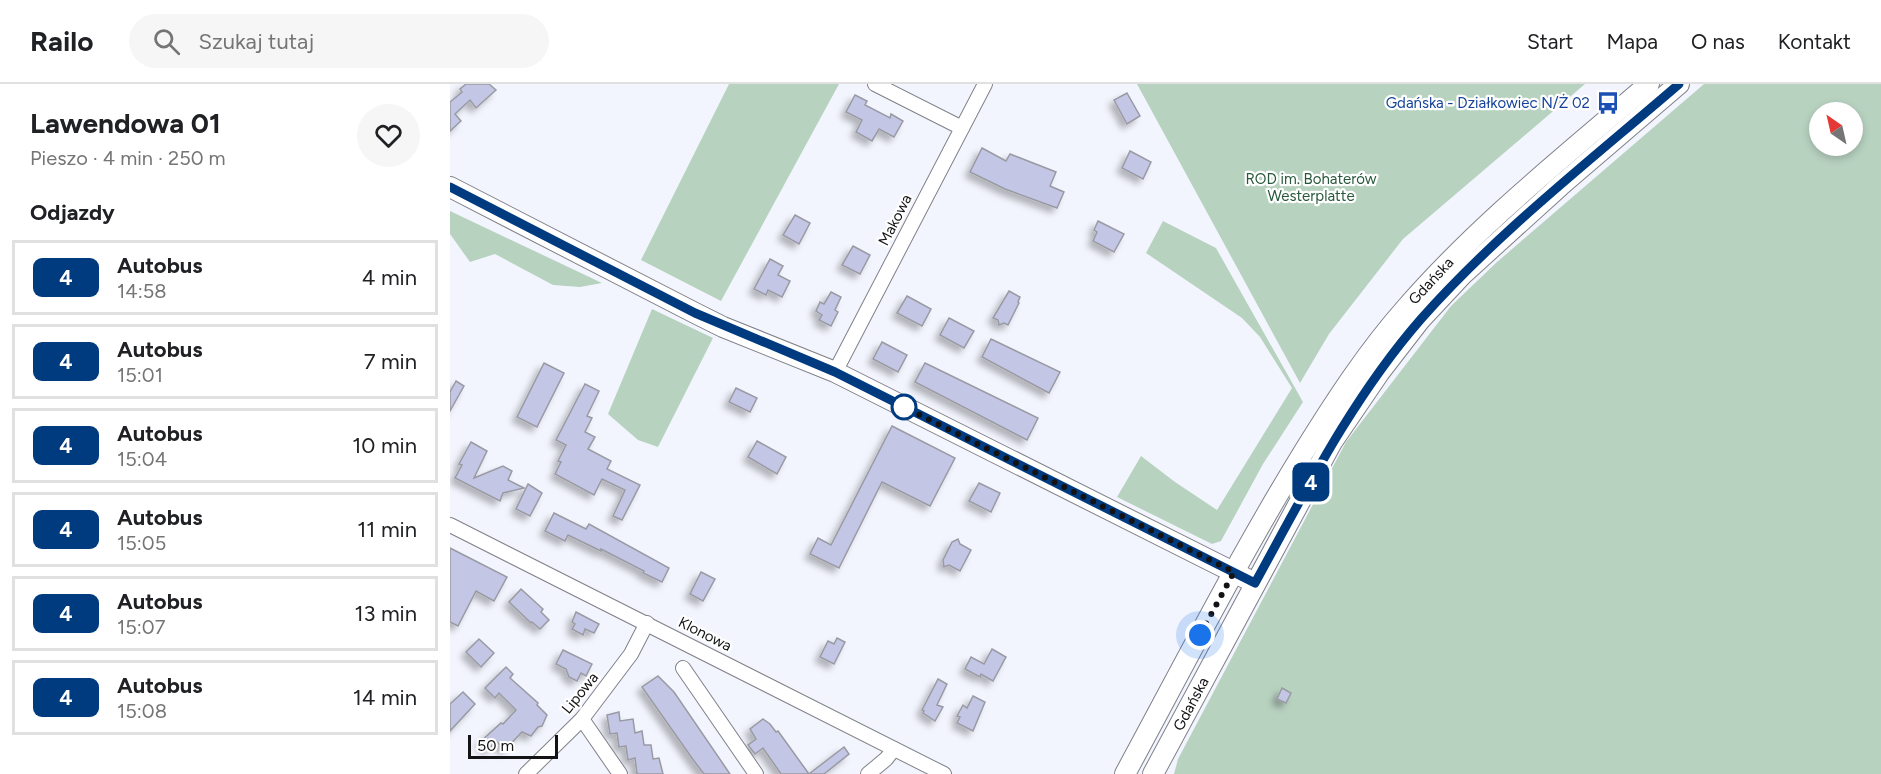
<!DOCTYPE html>
<html lang="pl">
<meta charset="utf-8">
<style>
body{margin:0;font-family:Figtree,sans-serif;background:#f6f6f6;color:#202124;height:100vh;display:flex;flex-direction:column;font-size:22px;white-space:nowrap}
*{box-sizing:border-box;margin:0}
p{font-size:20px;color:#757577}
.icon{flex:none;width:33px;height:33px;fill:none;stroke:currentColor;stroke-width:2;stroke-linecap:round;stroke-linejoin:round}
.map{position:relative;flex:1;overflow:hidden}
.sheet{display:flex;flex-direction:column;background:#fff;width:450px}
.sheet>*{flex:none}
.badge{padding:0 12px;border-radius:9px;font-size:21px;line-height:39px}
.needle{width:39px;rotate:326deg}
.fabs{position:absolute;left:1359px;top:18px;display:grid;gap:12px}
.fabs a{display:grid;place-items:center;width:54px;height:54px;border-radius:50%;background:#fff;box-shadow:0 3px 9px #0003;font-size:30px}
.scale{position:absolute;left:18px;bottom:15px;width:90px;box-sizing:border-box;padding-left:6px;border:3px solid #131316;border-top:0;font-size:16px;line-height:21px;white-space:nowrap;color:#131316;-webkit-text-stroke:4px #fff;paint-order:stroke}
.you{position:absolute;width:30px;height:30px;margin:-15px;border:4px solid #fff;border-radius:50%;background:#1a73e8;box-shadow:0 0 0 9px #1a73e833}
.map>.badge{position:absolute;translate:-50% -50%;box-shadow:0 0 0 3px #fff}
h2{padding:0 30px;font-size:22px;line-height:54px}
.round{display:grid;place-items:center;flex:none;width:63px;height:63px;border-radius:32px;background:#f6f6f6}
.headline{display:flex;align-items:center;justify-content:space-between;height:102px;padding:0 30px}
h1{font-size:28px;font-weight:700;line-height:45px}
ul{padding:0;list-style:none}
li{display:flex;align-items:center;gap:18px;height:75px;margin:0 12px 9px;padding:0 18px;border:3px solid #e0e0e0;border-radius:0px}
li div{flex:1}
li b{display:block;font-size:22px}
li em{font-style:normal}
li .badge{min-width:66px;font-weight:700;text-align:center}
header{display:flex;align-items:center;gap:36px;box-sizing:border-box;height:84px;padding:0 30px;background:#fff;border-bottom:2px solid #e0e0e0}
header strong{font-size:28px}
nav{display:flex;gap:33px;margin-inline-start:auto;font-size:21px}
.search{width:420px;height:54px;background:#f6f6f6;display:flex;align-items:center;gap:15px;box-sizing:border-box;padding:0 21px;border-radius:33px;color:#757577;font-size:22px}
main{display:flex;flex:1;min-height:0}
.map>svg:first-child{display:block}
.green{fill:#b8d2c0;fill-rule:evenodd}
.building{fill:#c3c6e4;stroke:#999aa3;stroke-width:1.5;filter:url(#shadow)}
.lines{fill:none;stroke-linecap:round;stroke-linejoin:round}
.street-casing{stroke:#808189;stroke-width:16}
.secondary-casing{stroke:#808189;stroke-width:22}
.street{stroke:#fff;stroke-width:14}
.secondary{stroke:#fff;stroke-width:20}
.line-casing{stroke:#fff;stroke-width:14}
.line{stroke:#003b80;stroke-width:9}
.walk{stroke:#131316;stroke-width:6;stroke-dasharray:0 10.8}
.stop-dot{fill:#fff;stroke:#003b80;stroke-width:3}
.labels{text-anchor:middle;dominant-baseline:central;stroke-width:4.5;stroke-linejoin:round;paint-order:stroke}
.transit-label{font-size:15px;fill:#164399;stroke:#fff;text-anchor:end}
.park-label{font-size:15px;fill:#28583b;stroke:#fff}
.street-label{font-size:15px;fill:#131316;stroke:#fff}
</style>
<header>
<strong>Railo</strong>
<div class="search"><svg class="icon" aria-label="search" viewBox="0 0 24 24"><circle cx="10" cy="10" r="6"/><path d="M15 15l6 6"/></svg>Szukaj tutaj</div>
<nav><a>Start</a><a>Mapa</a><a>O nas</a><a>Kontakt</a></nav>
</header>
<main>
<section class="sheet">
<div class="headline"><div><h1>Lawendowa 01</h1><p>Pieszo · 4 min · 250 m</p></div><a class="round"><svg class="icon" aria-label="heart" viewBox="0 0 24 24"><path d="M12 20l-8-8c-3-5 5-10 8-4 3-6 11-1 8 4z"/></svg></a></div>
<h2>Odjazdy</h2>
<ul>
<li><span class="badge" style="background:#003b80;color:#fff">4</span><div><b>Autobus</b><p>14:58</p></div><em>4 min</em></li>
<li><span class="badge" style="background:#003b80;color:#fff">4</span><div><b>Autobus</b><p>15:01</p></div><em>7 min</em></li>
<li><span class="badge" style="background:#003b80;color:#fff">4</span><div><b>Autobus</b><p>15:04</p></div><em>10 min</em></li>
<li><span class="badge" style="background:#003b80;color:#fff">4</span><div><b>Autobus</b><p>15:05</p></div><em>11 min</em></li>
<li><span class="badge" style="background:#003b80;color:#fff">4</span><div><b>Autobus</b><p>15:07</p></div><em>13 min</em></li>
<li><span class="badge" style="background:#003b80;color:#fff">4</span><div><b>Autobus</b><p>15:08</p></div><em>14 min</em></li>
</ul>
</section>
<div class="map">
<svg width="1431" height="690" viewBox="0 0 1431 690">
<defs>
<filter id="shadow"><feDropShadow dx="-5" dy="5" stdDeviation="3" flood-color="#0004"/></filter>
</defs>
<rect width="100%" height="100%" fill="#f3f5fe"/>
<g class="green">
<path d="M279 0H389L271 217 191 176Z"/>
<path d="M687 0H1135L953 155 879 250 850 299Z"/>
<path d="M1254 0H1431V690H724L728 675 896 358 1001 222 1047 178ZM1370 28H1402V62H1370Z"/>
<path d="M0 127 152 199 130 203 103 201 45 170 20 178 0 150Z"/>
<path d="M713 137 766 164 853 318 813 380 771 457 762 460 667 413 691 372 725 398 767 426 842 304 810 253 792 234 696 169Z"/>
<path d="M202 225 263 254 208 363 188 356 158 330Z"/>
</g>
<g class="building">
<path d="M16 0H39L46 6 26 24 20 16 5 30 11 37 0 47V18L12 8 10 5Z"/>
<path d="M677 9 690 32 677 40 664 16Z"/>
<path d="M405 11 417 17 415 21 440 34 441 30 453 37 444 53 429 45 422 57 406 48 412 36 396 28Z"/>
<path d="M532 64 556 77 560 70 606 88 600 102 614 108 607 124 555 105 520 88Z"/>
<path d="M680 67 701 78 693 95 672 84Z"/>
<path d="M345 131 360 139 349 160 333 151Z"/>
<path d="M648 137 674 150 664 168 643 157 647 148 644 146Z"/>
<path d="M403 162 420 171 410 190 392 181Z"/>
<path d="M320 175 333 182 328 191 340 197 332 213 318 206 316 211 304 205Z"/>
<path d="M559 207 570 213 568 218 569 219 558 241 554 239 549 241 548 236 543 234Z"/>
<path d="M381 208 391 213 385 226 388 228 381 242 369 236 372 231 366 227 370 218 374 220Z"/>
<path d="M457 212 481 225 472 242 447 229Z"/>
<path d="M499 234 524 247 514 264 490 251Z"/>
<path d="M541 255 610 288 599 309 532 273Z"/>
<path d="M432 258 457 271 448 288 423 275Z"/>
<path d="M94 279 114 289 87 343 67 333Z"/>
<path d="M475 279 588 334 577 356 465 298Z"/>
<path d="M6 297 14 302 0 327V308Z"/>
<path d="M135 300 149 307 137 332 142 334 135 348 145 353 138 365 161 377 157 385 190 401 172 436 163 432 175 406 152 395 144 411 105 390 111 378 108 377 116 361 106 356Z"/>
<path d="M286 304 307 314 300 328 279 318Z"/>
<path d="M442 342 505 374 480 422 432 398 389 484 360 470 368 454 381 461Z"/>
<path d="M307 357 336 373 327 390 298 373Z"/>
<path d="M21 358 37 367 24 394 53 382 62 387 58 396 74 404 53 409 50 417 5 394 12 381 9 380Z"/>
<path d="M529 399 550 409 541 428 519 417Z"/>
<path d="M78 400 92 409 80 432 66 425Z"/>
<path d="M104 429 136 445 139 440 219 484 212 498 193 489 194 487 151 465V467L118 451 115 457 95 447Z"/>
<path d="M508 455 510 460 521 466 510 487 499 481 494 483 493 476 502 458Z"/>
<path d="M0 464 57 493 44 517 26 507 8 542 0 538Z"/>
<path d="M251 488 265 495 253 517 240 510Z"/>
<path d="M71 505 93 525 91 528 99 536 90 545 82 538 81 539 59 518Z"/>
<path d="M126 528 149 540 144 549 135 545 133 551 122 545 125 540 122 538Z"/>
<path d="M387 554 395 558 384 580 370 573 378 557 384 560Z"/>
<path d="M29 555 44 569 31 583 16 568Z"/>
<path d="M542 565 556 573 543 597 531 590 530 593 515 585 521 573 534 580Z"/>
<path d="M113 566 142 580 136 592 131 589 127 597 119 593 116 585 106 580Z"/>
<path d="M56 583 63 590 60 594 88 619 87 621 97 631 92 642 88 643 81 652 72 648 55 666 46 657 38 666 30 658 51 639 53 640 66 626 49 609 45 614 35 604Z"/>
<path d="M208 592 224 608 280 690H254L244 677 192 603Z"/>
<path d="M488 595 497 600 487 621 493 623 485 637 473 629 474 627 472 626Z"/>
<path d="M832 604 841 609 836 619 827 615Z"/>
<path d="M13 608 25 620 0 647V620Z"/>
<path d="M523 612 535 618 523 647 507 639 510 633 507 632 513 621 517 624Z"/>
<path d="M169 628 170 637 183 635 185 649 192 647 194 661H201L203 675 209 674 213 690H187L185 674 178 676 176 662 169 663 167 649 160 650 157 631Z"/>
<path d="M313 635 320 640 326 648 328 647 359 690H331L313 664 305 670 298 661 306 655 300 645Z"/>
<path d="M394 663 399 670 374 690H359Z"/>
</g>
<g class="lines">
<g class="street-casing">
<g id="street">
<path d="M425 0 512 44"/>
<path d="M385 288 535 0"/>
<path d="M0 441 494 690"/>
<path d="M233 584 306 690"/>
<path d="M132 635 170 690"/>
<path d="M76 690 132 635 181 570 197 539"/>
<path d="M418 690 436 675 444 665"/>
</g>
</g>
<g class="secondary-casing">
<g id="secondary">
<path d="M0 103 245 229 273 243 385 288 805 499"/>
<path d="M675 690C733 583 789 473 853 369 884 319 917 268 956 224 1028 141 1115 72 1199 0"/>
<path d="M703 690 882 358 929 289 970 236 1013 190 1110 102 1229 0"/>
</g>
</g>
<use href="#street" class="street"/>
<use href="#secondary" class="secondary"/>
</g>
<g class="lines">
<g class="line-casing">
<path id="line" d="M0 103 245 229 385 288 805 499C855 408 902 314 971 235 1048 148 1141 76 1229 0"/>
</g>
<use href="#line" class="line"/>
<path class="walk" d="M454 323 452 322 784 488 750 551"/>
</g>
<defs>
<g id="bus-bare" transform="scale(1.8)"><path d="M-5-6H5V4H4V6H2V4H-2V6H-4V4H-5ZM-3.5-4V0h7V-4ZM-3.5 1.2v1.5H-2V1.2ZM2 1.2v1.5H3.5V1.2Z" fill="#1a4fb4" stroke="#fff" stroke-width="2.5" paint-order="stroke"/></g>
</defs>
<g fill-rule="evenodd">
<use href="#bus-bare" x="1158" y="19"/>
</g>
<circle class="stop-dot" cx="454" cy="323" r="12"/>
<g class="labels">
<g class="transit-label">
<text x="1140" y="19">Gdańska - Działkowiec N/Ż 02</text>
</g>
<g class="park-label">
<text x="861" y="95">ROD im. Bohaterów<tspan x="861" dy="17">Westerplatte</tspan></text>
</g>
<g class="street-label">
<text transform="translate(445 136) rotate(-63)">Makowa</text>
<text transform="translate(981 197) rotate(-47)">Gdańska</text>
<text transform="translate(255 550) rotate(27)">Klonowa</text>
<text transform="translate(130 609) rotate(-51)">Lipowa</text>
<text transform="translate(741 620) rotate(-62)">Gdańska</text>
</g>
</g>
</svg>
<div class="fabs">
<a><svg class="needle" viewBox="-14 -14 28 28"><path d="M0-13l5 13h-10z" fill="#e53935"/><path d="M0 13l5-13h-10z" fill="#757577"/></svg></a>
</div>
<div class="scale">50 m</div>
<div class="you" style="left:750px;top:551px"></div>
<b class="badge" style="left:861px;top:398px;background:#003b80;color:#fff">4</b>
</div>
</main>
